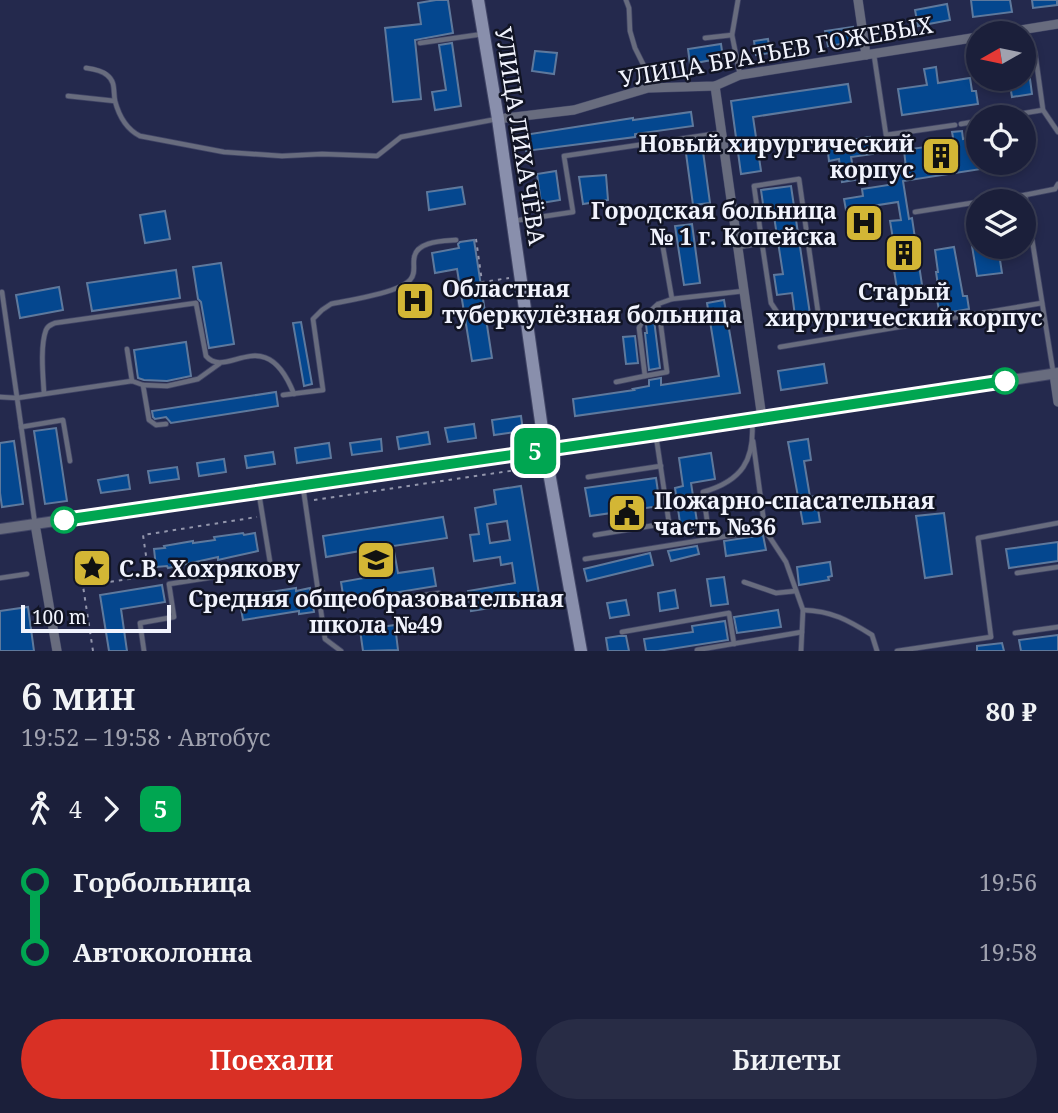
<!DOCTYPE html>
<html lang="ru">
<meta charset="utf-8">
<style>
body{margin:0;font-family:"Noto Serif",serif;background:#282c45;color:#f1f3f6;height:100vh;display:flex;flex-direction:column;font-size:26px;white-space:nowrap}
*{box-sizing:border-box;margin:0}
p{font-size:23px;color:#a0a2af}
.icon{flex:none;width:38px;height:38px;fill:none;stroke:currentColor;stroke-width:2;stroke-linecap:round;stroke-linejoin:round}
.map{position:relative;height:651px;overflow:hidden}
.side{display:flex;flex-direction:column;background:#1b1f3a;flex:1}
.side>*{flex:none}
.badge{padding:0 14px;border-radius:10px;font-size:24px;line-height:46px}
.needle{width:46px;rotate:261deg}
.tools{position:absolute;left:966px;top:21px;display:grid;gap:14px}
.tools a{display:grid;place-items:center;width:70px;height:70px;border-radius:50%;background:#1b1f3a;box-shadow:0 4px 10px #0003,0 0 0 2px #393d54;font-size:35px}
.scale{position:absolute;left:21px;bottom:18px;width:150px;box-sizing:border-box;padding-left:7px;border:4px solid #f1f3fd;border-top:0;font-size:19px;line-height:24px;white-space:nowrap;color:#f1f3fd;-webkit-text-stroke:5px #111424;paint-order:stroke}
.map>.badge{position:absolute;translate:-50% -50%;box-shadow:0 0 0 4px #fff}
.legs{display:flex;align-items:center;gap:10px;height:77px;padding:0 21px;font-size:23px}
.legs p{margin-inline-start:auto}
.overview{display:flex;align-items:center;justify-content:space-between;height:119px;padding:0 21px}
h1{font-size:38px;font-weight:600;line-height:52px}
.cta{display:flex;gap:14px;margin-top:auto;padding:14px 21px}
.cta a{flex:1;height:80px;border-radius:42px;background:#d93025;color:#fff;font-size:28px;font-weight:600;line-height:80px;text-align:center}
.cta a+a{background:#282c45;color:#f1f3f6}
ul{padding:0 21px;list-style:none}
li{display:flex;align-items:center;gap:24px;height:70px;font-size:26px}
li i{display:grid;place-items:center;width:10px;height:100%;margin:0 9px;background:currentColor}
li i::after{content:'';width:18px;height:18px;margin:-9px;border:5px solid;border-radius:50%;background:#1b1f3a}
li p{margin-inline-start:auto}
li:first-child i{background:linear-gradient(#0000 50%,currentColor 0)}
li:last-child i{background:linear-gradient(currentColor 50%,#0000 0)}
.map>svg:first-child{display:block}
.building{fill:#04478f;stroke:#5e799d;stroke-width:2;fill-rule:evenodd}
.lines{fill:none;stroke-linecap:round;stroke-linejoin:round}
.service-casing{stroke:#414566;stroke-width:6}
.minor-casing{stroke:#414566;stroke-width:10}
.tertiary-casing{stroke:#414566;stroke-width:12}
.secondary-casing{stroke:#414566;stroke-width:14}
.path{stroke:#9396ac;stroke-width:2;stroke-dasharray:3.5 5;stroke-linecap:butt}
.service{stroke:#686c7e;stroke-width:4.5}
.minor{stroke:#686c7e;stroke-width:9}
.tertiary{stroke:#686c7e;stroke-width:10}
.secondary{stroke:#898fac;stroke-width:12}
.line-1-casing{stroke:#fff;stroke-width:16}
.line-1{stroke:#00a651;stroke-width:10}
.stop-1-dot{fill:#fff;stroke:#00a651;stroke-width:3.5}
.labels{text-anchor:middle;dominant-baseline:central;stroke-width:5;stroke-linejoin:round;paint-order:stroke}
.street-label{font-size:23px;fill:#f1f3fd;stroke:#111424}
.poi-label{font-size:23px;font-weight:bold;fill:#f1f3fd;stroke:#111424;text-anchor:start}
</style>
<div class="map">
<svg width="1058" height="651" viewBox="0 0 1058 651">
<rect width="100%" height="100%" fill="#24294d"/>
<g class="building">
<path d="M436 0H448L453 33 415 40 421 99 393 102 385 28 421 24 418 3Z"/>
<path d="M971 0H1010L1012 12 973 17Z"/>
<path d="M1032 0H1057V5L1033 8Z"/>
<path d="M947 4 950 20 918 26 915 10Z"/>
<path d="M853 27 855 42 828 46 825 31Z"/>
<path d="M768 39 770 53 756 55 754 41Z"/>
<path d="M452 43 461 106 435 110 432 92 446 90 439 45Z"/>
<path d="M721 44 723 58 690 64 688 49Z"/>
<path d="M535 51 557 53 554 74 532 71Z"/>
<path d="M936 67 938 83 970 78 972 91H976L978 104 902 115 898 89 927 85 924 69Z"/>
<path d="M1009 79H1030L1032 94 1012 97Z"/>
<path d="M848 84 851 102 753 117 761 171 741 174 731 101Z"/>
<path d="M691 112 693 126 635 134V137L526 151 524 135 633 118V120Z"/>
<path d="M962 131 963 139 969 138V140L978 139V163H993L994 167 903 181 909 219 912 218 922 285 897 289 890 245H894L890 221 901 220 898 202 846 210 844 199 863 196 862 189 895 184 893 170 906 168 904 150 954 143 952 132Z"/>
<path d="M870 137 873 154 851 157 855 180 842 182 839 159 829 161 827 144Z"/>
<path d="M702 144 710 203 693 205 685 146Z"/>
<path d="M556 171 560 200 541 203 537 174Z"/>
<path d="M606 175 608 200 583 204 579 177Z"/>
<path d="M791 186 810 314 795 316 792 293 777 295 774 275 783 274 773 210 764 211 761 190Z"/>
<path d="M462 187 465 204 429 210 427 192Z"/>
<path d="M165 211 170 239 145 243 140 215Z"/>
<path d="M692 224 700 283 684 285 675 226Z"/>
<path d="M978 232V247H998L1002 273 977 276 970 234Z"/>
<path d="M474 240 492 358 472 361 457 269 435 273 432 253 459 248 458 244 460 242Z"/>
<path d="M954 247 963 296H967L969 309 940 314 937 300 940 299 936 272H938L935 250Z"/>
<path d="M221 263 234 344 209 348 201 302 198 299 193 267Z"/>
<path d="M176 270 180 298 92 311 87 283Z"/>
<path d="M59 287 63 310 20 318 16 295Z"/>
<path d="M724 300 740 393 575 416 573 399 634 390 633 389 649 386V380L661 378V385L719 376 707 303Z"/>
<path d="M648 320H654L660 368 649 370 645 333H647L646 324Z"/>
<path d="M301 322 312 384 304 386 293 323Z"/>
<path d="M635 336 638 363 626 364 623 337Z"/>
<path d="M186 342 191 376 167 381 144 380 138 378 134 350Z"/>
<path d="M824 364 827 383 781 390 778 371Z"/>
<path d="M276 392 278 406 171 423 166 417 155 419 153 417 152 411Z"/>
<path d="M521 416 523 431 494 435 492 420Z"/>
<path d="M474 424 476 438 448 442 445 428Z"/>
<path d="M56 428 67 501 45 504 34 431Z"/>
<path d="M428 432 430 444 399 449 397 437Z"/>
<path d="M381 439 382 451 352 455 350 443Z"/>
<path d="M808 439 811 460 804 461 810 497 816 496 820 522 803 524 788 442Z"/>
<path d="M14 441 23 504 2 507 0 493V443Z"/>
<path d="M329 443 331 458 297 463 295 448Z"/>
<path d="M273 452 275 464 247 468 245 456Z"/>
<path d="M711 453 715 479 691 483 698 528 681 530 675 488 683 486 679 458Z"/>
<path d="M224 459 226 472 199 476 197 463Z"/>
<path d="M177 467 179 479 150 483 148 471Z"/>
<path d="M128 475 130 489 101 493 98 480Z"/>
<path d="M656 478 660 506 590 516 585 488Z"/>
<path d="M521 486 540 600 471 611 468 591 515 583 512 563 501 565 500 557 474 561 470 535 479 534 475 508 496 504 494 490ZM507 521 510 540 490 543 487 524Z"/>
<path d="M944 513 952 574 925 578 916 516Z"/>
<path d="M443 517 447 538 393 546 398 573 433 568 436 586 344 601 341 582 381 575 377 548 326 557 323 536Z"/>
<path d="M243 533 244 535 255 533 258 551 231 557 218 560V557L168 568 167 566 156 567 154 549 165 548 164 546 193 541V543L215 540 214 537Z"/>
<path d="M763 535 766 550 726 556 724 541Z"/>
<path d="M1058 542V561L1009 568 1006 549Z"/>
<path d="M697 546 699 554 671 561 668 551Z"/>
<path d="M650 553 653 565 587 581 584 569Z"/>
<path d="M830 562 832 576 828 577 829 580 799 585 797 567Z"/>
<path d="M724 577 728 604 711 606 707 579Z"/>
<path d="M162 585 165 602 121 609 127 651H109L100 595Z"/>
<path d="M296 588V591L310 588 314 612 299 614V611L243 620 239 597Z"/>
<path d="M675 590 678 608 660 611 658 593Z"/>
<path d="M626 600 629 615 610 618 607 603Z"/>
<path d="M28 607 34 651H0V611Z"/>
<path d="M778 610 781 627 737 633 734 617Z"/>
<path d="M725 621 728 640 658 651H646L644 639 693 632 692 626Z"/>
<path d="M395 625 398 650 363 651 360 630Z"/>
<path d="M1058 635V651H1021L1019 640Z"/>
<path d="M619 636H626L629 651H608L606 638Z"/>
<path d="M1002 643 1004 651H977V646Z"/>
</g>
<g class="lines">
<g class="service-casing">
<g id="service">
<path d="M626 0 629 8 630 31 635 48 644 66 648 87"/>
<path d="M738 0 732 35 740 75"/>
<path d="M705 38 732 35"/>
<path d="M420 43 483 34"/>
<path d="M1035 52 1043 110"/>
<path d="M874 55 886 135 955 125"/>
<path d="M86 68C93 69 101 70 107 75 116 82 113 91 115 101 119 116 126 129 140 136L224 152 282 156 322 154 377 156 401 137 497 119"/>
<path d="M68 96 115 101"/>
<path d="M1001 117 1043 110 1058 132"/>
<path d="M961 124 978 121"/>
<path d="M982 201 1025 195"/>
<path d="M915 212 978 202"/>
<path d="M513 221 573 212 564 156 720 133"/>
<path d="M661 236 672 299"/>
<path d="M739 247 762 243 771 303 785 324 819 319 799 179 754 186 762 243"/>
<path d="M2 292 35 524"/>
<path d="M658 304 667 372 645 376 639 328 644 317 658 304 672 299 744 291"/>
<path d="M780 347 1042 303"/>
<path d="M127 349 132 381"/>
<path d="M1053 371 1025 195 1055 189 1058 184"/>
<path d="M616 382 645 376"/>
<path d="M143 385 149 420 156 425 166 424"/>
<path d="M44 393C43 376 40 346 46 330 48 325 51 325 55 323L196 303 206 356C227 381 265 320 294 394"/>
<path d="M283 395 323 390 313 319 322 310 331 304C350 300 398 293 410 280 416 274 413 266 414 259 415 241 443 241 456 240"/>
<path d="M0 397 17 398 132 381 143 385 167 386 198 379 219 364"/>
<path d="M21 427 63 420 70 461"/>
<path d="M753 441 765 530 786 562 803 610 801 651"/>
<path d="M588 477 661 466"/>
<path d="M303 487 325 639 341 651"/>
<path d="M707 520 703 492C742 481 755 460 752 421"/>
<path d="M595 535 669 523 656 436"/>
<path d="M585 559 765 530"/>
<path d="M1017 573 1058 567"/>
<path d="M0 578 27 574"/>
<path d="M744 582 776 593 796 591"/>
<path d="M318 588 339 607 439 593"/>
<path d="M803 610C832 611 848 620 872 635L877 651"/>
<path d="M622 632 729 613 734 644"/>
<path d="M1015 633 1058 627"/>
<path d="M697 650 802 632"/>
<path d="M144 651 140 623 174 617 169 584 271 568 259 494"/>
<path d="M897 651 991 637 978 538 1058 523"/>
</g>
</g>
<g class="minor-casing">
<g id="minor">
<path d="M858 0 866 55"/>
<path d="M1002 33 1058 24"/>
<path d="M715 86 762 418"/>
<path d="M498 119 574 110 648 88 715 86 740 75 978 37"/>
<path d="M1054 374 1058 402"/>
<path d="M35 524 57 651"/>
</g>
</g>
<g class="tertiary-casing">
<path id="tertiary" d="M0 529 656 434 1058 373"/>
</g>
<g class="secondary-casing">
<path id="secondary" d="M478 0 498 119 545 450 581 651"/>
</g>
<g class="path">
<path d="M476 239 482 282 509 278"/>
<path d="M314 500 537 467"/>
<path d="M93 651 83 586 149 576 143 535 257 517"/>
</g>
<use href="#service" class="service"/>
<use href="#minor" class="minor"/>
<use href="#tertiary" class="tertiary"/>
<use href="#secondary" class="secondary"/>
</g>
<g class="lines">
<g class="line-1-casing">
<path id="line-1" d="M64 520 656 434 1005 381"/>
</g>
<use href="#line-1" class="line-1"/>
</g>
<defs>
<g id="building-square" transform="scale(2.0125)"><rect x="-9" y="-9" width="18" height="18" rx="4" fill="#d3b635" stroke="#111424"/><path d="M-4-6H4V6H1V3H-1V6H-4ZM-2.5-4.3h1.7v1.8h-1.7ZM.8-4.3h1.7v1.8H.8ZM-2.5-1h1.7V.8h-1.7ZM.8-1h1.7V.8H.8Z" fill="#111"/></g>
<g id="hospital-square" transform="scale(2.0125)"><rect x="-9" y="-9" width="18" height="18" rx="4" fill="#d3b635" stroke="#111424"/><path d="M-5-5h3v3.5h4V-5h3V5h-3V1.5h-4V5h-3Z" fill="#111"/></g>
<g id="civic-square" transform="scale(2.0125)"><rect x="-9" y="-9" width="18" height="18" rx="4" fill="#d3b635" stroke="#111424"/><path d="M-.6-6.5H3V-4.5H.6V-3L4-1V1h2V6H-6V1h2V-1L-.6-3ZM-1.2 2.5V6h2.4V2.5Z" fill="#111"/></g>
<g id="school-square" transform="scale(2.0125)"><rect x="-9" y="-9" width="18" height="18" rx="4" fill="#d3b635" stroke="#111424"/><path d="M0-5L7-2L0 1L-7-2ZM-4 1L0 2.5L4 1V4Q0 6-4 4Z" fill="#111"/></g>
<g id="sight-square" transform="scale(2.0125)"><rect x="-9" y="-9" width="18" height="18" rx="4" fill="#d3b635" stroke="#111424"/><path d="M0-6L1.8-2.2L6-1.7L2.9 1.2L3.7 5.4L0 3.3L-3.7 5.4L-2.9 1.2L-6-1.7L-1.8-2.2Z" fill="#111"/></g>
</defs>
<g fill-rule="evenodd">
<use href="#building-square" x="941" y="156"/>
<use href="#hospital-square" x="864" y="223"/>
<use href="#building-square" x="904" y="253"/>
<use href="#hospital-square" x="415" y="301"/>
<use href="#civic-square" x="627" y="513"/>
<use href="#school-square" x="376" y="560"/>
<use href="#sight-square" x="92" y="568"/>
</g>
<g class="stop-1-dot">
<circle cx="1005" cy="381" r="12"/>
<circle cx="64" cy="520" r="12"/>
</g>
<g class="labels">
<g class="street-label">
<text transform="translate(776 51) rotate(-10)">УЛИЦА БРАТЬЕВ ГОЖЕВЫХ</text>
<text transform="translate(521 136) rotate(81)">УЛИЦА ЛИХАЧЁВА</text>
</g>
<g class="poi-label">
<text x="914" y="143" text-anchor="end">Новый хирургический<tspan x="914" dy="26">корпус</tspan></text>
<text x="837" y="210" text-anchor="end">Городская больница<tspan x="837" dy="26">№ 1 г. Копейска</tspan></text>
<text x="442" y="288">Областная<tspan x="442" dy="26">туберкулёзная больница</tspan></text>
<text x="904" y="291" text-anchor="middle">Старый<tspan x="904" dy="26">хирургический корпус</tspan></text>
<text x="654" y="500">Пожарно-спасательная<tspan x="654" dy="26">часть №36</tspan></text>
<text x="119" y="568">С.В. Хохрякову</text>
<text x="376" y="598" text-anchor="middle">Средняя общеобразовательная<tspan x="376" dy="26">школа №49</tspan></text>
</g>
</g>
</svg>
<div class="tools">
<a><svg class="needle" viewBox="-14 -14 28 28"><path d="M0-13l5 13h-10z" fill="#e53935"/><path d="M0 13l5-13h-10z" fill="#a0a2af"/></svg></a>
<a><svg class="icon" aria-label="locate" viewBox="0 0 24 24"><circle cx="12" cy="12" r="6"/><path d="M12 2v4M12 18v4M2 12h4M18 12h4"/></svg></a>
<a><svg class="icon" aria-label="layers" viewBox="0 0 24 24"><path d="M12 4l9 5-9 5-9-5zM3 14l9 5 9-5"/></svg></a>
</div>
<div class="scale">100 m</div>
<b class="badge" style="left:535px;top:451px;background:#00a651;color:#fff">5</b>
</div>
<section class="side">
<div class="overview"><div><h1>6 мин</h1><p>19:52 – 19:58 · Автобус</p></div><b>80 ₽</b></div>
<div class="legs"><svg class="icon" aria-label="walk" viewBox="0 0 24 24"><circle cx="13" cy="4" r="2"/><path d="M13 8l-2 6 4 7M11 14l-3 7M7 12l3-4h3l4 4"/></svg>4<svg class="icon" aria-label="forward" viewBox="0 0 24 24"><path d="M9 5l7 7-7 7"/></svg><b class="badge" style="background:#00a651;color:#fff">5</b></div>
<ul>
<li><i style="color:#00a651"></i><b>Горбольница</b><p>19:56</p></li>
<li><i style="color:#00a651"></i><b>Автоколонна</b><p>19:58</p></li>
</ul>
<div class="cta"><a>Поехали</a><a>Билеты</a></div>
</section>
